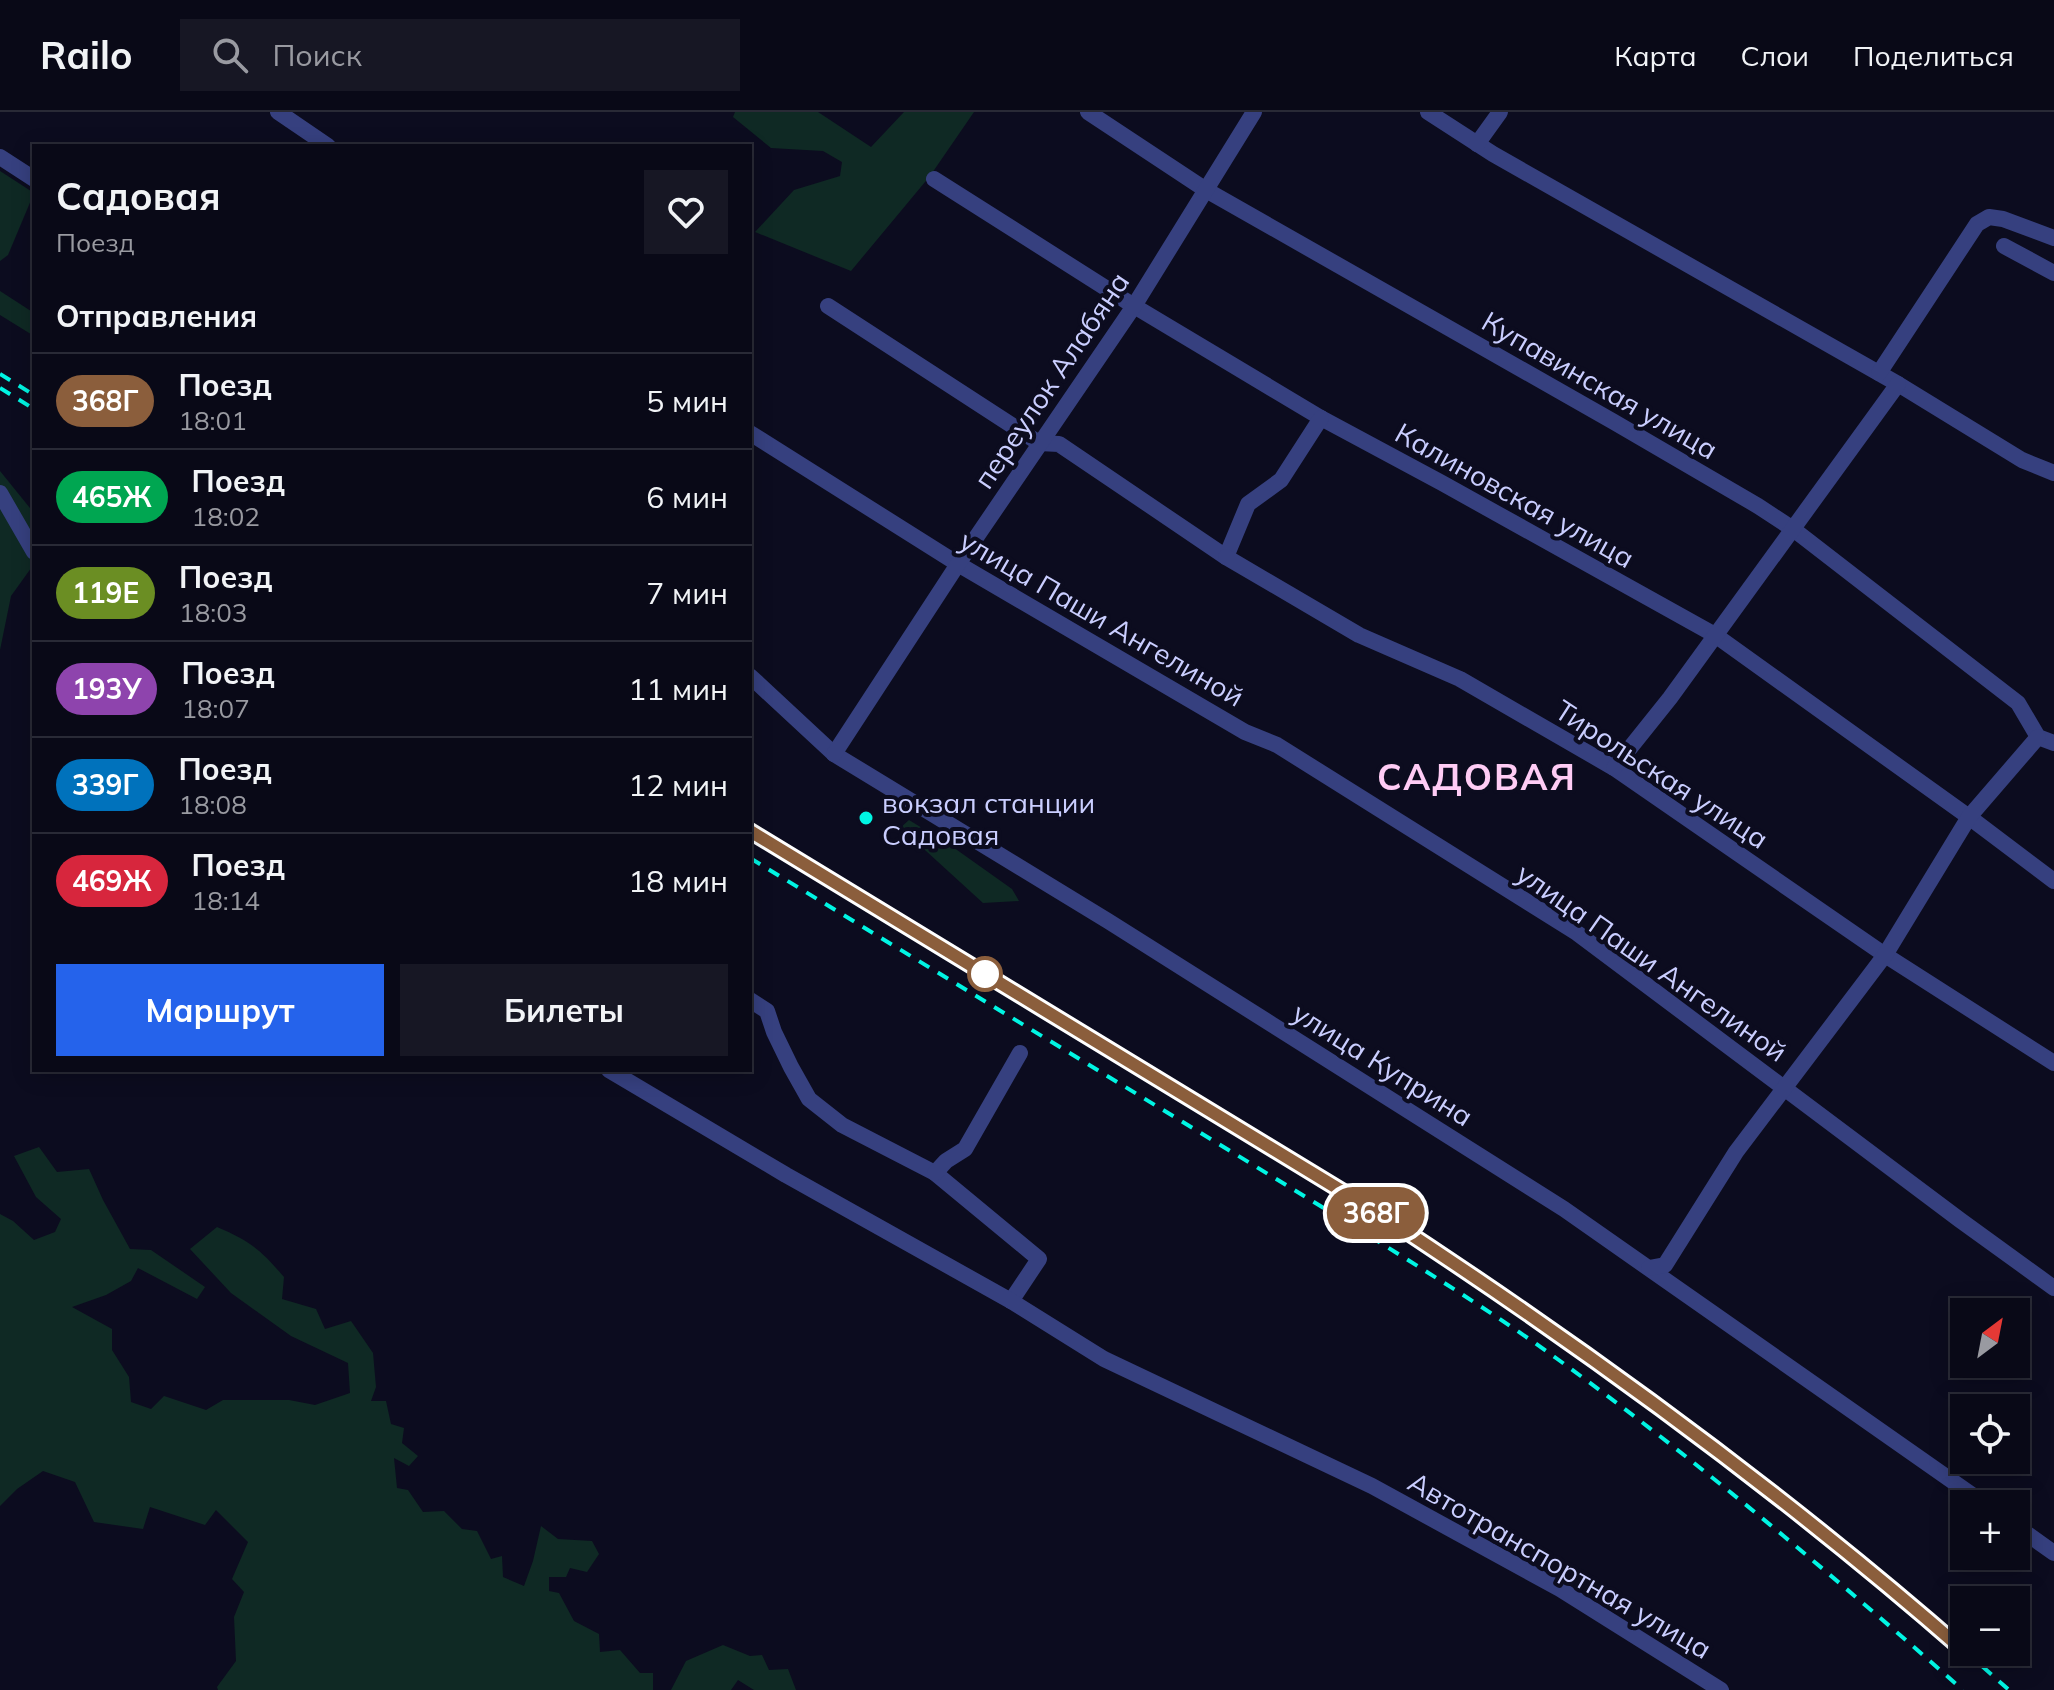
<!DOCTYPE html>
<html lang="ru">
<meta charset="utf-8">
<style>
body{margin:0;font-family:Mulish,sans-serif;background:#171724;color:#f1f3f6;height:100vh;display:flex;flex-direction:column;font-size:30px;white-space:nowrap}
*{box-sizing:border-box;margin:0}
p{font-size:26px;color:#999aa1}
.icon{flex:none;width:44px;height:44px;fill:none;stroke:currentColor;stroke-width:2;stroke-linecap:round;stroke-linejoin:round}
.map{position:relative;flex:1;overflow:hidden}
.sheet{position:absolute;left:32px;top:32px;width:720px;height:928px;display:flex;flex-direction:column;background:#090917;border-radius:0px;box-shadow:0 4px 20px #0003,0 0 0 2px #292a36}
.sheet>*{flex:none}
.badge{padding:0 16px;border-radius:26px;font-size:28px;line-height:52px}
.needle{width:52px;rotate:32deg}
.tools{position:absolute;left:1950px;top:1186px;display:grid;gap:16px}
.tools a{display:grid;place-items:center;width:80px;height:80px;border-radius:0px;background:#090917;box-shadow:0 4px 20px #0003,0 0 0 2px #292a36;font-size:40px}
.map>.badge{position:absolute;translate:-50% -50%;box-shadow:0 0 0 4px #fff}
h2{padding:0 24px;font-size:30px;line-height:72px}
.round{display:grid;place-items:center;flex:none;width:84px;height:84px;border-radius:0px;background:#171724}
.summary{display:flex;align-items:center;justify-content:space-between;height:136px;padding:0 24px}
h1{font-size:38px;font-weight:700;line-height:60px}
.cta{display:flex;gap:16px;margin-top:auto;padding:16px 24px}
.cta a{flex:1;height:92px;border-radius:0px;background:#2563eb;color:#fff;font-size:32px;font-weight:700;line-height:92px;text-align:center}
.cta a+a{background:#171724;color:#f1f3f6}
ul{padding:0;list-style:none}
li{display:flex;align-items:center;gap:24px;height:96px;padding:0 24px;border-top:2px solid #292a36}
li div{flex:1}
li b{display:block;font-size:30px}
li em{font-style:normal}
li .badge{min-width:88px;font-weight:700;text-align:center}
header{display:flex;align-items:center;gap:48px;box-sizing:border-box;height:112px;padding:0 40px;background:#090917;border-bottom:2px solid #292a36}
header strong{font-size:38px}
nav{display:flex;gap:44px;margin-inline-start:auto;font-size:28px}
.search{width:560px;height:72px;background:#171724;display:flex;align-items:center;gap:20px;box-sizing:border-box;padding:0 28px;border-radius:0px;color:#999aa1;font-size:30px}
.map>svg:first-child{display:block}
.green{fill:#0f2924}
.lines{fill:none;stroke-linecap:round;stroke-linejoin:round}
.minor{stroke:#36407f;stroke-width:16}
.rail{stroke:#00f5e3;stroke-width:4;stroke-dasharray:12 10;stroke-linecap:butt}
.line-casing{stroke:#fff;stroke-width:18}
.line{stroke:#8b5e3c;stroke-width:12}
.poi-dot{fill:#00f5e3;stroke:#0c0c1f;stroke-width:3}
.stop-dot{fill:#fff;stroke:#8b5e3c;stroke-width:4}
.labels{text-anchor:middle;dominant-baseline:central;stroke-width:8;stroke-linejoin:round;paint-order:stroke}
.street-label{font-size:28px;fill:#caceff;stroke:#0c0c1f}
.poi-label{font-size:28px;fill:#caceff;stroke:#0c0c1f;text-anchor:start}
.district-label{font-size:36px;font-weight:bold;letter-spacing:2px;fill:#ffccf5;stroke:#0c0c1f}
</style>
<header>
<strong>Railo</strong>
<div class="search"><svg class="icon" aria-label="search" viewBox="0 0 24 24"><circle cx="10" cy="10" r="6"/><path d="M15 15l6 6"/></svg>Поиск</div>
<nav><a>Карта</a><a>Слои</a><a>Поделиться</a></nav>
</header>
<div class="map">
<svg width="2054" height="1578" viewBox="0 0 2054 1578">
<rect width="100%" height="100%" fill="#0c0c1f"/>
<g class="green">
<path d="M735 0H818L871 35 904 0H974L930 64 851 159 755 120 794 78 840 64 842 50 823 39 771 36 733 5Z"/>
<path d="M0 59 34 81 8 143 0 149Z"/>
<path d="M0 179 34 201V224L0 203Z"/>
<path d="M0 359 34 401V452L11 484 0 538Z"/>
<path d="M909 708 950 733 1012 777 1019 789 983 791 914 728 899 717Z"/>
<path d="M39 1035 57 1060 89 1057 103 1088 130 1137 151 1138 205 1175 197 1187 138 1156 131 1169 106 1183 72 1195 112 1217V1238L129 1265 131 1290 151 1297 164 1284 206 1298 223 1288H289L315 1293 350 1281 348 1251 291 1224 231 1181 190 1137 217 1115C250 1129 261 1138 284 1165L282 1187 316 1197 325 1217 351 1209 373 1241 376 1275 371 1289H386L391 1312 404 1316 402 1331 418 1344 409 1354 394 1346 397 1376 408 1378 423 1400 444 1399 462 1417 477 1419 491 1447 502 1444 503 1465 524 1474 533 1449 541 1414 558 1427 592 1429 599 1442 587 1460 570 1456 566 1465H549V1479L559 1481 574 1509 599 1522 600 1540 620 1538 640 1561H653V1578H218L217 1575 236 1549 234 1505 244 1480 232 1467 248 1430 216 1398 205 1413 150 1395 143 1417 94 1410 75 1370 43 1359 17 1377 0 1394V1102L13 1109 34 1128 55 1120 61 1107 36 1085 14 1044Z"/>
<path d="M723 1533 750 1544 762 1543 769 1558 788 1557 796 1578H754L738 1568 731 1578H671L686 1549Z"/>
</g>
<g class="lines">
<g class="minor">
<path d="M278 0 328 34"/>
<path d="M1088 0 1206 78 1614 310 1758 394 1793 417 2018 591 2038 625 2054 631"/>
<path d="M1428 0 1493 42 1898 272 2022 348 2054 361"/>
<path d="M1477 32 1500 0"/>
<path d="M0 45 34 67"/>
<path d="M934 67 1134 194 1321 306 1442 371 1715 523 1969 705 2054 769"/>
<path d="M2004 134 2054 161"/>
<path d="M828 194 1039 331 1059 332 1226 445 1248 392 1281 368 1321 306"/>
<path d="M1879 261 1977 112 1989 105 2003 107 2054 126"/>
<path d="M750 321 958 452 1245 620 1277 633 1577 821 1960 1108 2054 1176"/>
<path d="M0 381 34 440"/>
<path d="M1226 445 1359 523 1460 567 1614 656 1885 843 2054 951"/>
<path d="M750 564 834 642 1108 809 1564 1097 1985 1392"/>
<path d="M834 642 958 452 1134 194 1254 0"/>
<path d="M1614 656 1670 586 1898 272"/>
<path d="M750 888 767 899 774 920 791 955 809 987 842 1013 935 1061 1039 1147 1011 1189"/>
<path d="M609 958 786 1063 1011 1189 1104 1247 1372 1374 1560 1477 1721 1578"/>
<path d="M935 1061 946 1049 965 1037 1020 941"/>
<path d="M1649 1156 1665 1153 1736 1040 1885 843 1969 705 2038 625"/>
<path d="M2016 1414 2054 1441"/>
</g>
<g class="rail">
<path d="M0 262 34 283"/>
<path d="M0 276 34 297"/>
<path d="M750 719 1378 1101C1583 1233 1780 1379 1964 1539"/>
<path d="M750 746 1368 1123C1432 1163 1495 1202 1556 1246 1697 1348 1832 1463 1963 1578"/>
<path d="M1966 1540 2009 1578"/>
</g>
</g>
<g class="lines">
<g class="line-casing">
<path id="line" d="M750 719 1378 1101C1582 1234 1780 1378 1964 1539"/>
</g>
<use href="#line" class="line"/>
</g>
<circle class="poi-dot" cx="866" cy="706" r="8"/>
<circle class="stop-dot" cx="985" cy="862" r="16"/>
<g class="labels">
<g class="street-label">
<text transform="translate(1051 268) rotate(-56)">переулок Алабяна</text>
<text transform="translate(1600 273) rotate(30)">Купавинская улица</text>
<text transform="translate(1515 383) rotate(29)">Калиновская улица</text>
<text transform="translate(1102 506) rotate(30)">улица Паши Ангелиной</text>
<text transform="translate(1662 662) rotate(33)">Тирольская улица</text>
<text transform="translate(1652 850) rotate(35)">улица Паши Ангелиной</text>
<text transform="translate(1383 952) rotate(32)">улица Куприна</text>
<text transform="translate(1560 1453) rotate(30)">Автотранспортная улица</text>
</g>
<g class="poi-label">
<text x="882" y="690">вокзал станции<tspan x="882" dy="32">Садовая</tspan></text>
</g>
<g class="district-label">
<text x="1477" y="664">САДОВАЯ</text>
</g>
</g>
</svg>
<div class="tools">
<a><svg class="needle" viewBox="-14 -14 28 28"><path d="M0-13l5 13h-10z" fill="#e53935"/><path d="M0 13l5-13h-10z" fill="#999aa1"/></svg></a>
<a><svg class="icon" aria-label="locate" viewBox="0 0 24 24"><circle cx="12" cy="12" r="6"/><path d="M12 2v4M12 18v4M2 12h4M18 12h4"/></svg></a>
<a>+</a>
<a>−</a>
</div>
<b class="badge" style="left:1376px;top:1101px;background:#8b5e3c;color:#fff">368Г</b>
<section class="sheet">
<div class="summary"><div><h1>Садовая</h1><p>Поезд</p></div><a class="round"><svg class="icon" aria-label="heart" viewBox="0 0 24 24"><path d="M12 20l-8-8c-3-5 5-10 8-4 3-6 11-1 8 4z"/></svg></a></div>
<h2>Отправления</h2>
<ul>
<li><span class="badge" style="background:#8b5e3c;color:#fff">368Г</span><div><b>Поезд</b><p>18:01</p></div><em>5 мин</em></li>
<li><span class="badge" style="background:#00a651;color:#fff">465Ж</span><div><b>Поезд</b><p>18:02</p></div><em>6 мин</em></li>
<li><span class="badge" style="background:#6b8e23;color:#fff">119Е</span><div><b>Поезд</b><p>18:03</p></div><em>7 мин</em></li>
<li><span class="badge" style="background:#8e44ad;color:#fff">193У</span><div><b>Поезд</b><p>18:07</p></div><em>11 мин</em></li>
<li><span class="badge" style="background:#0072bc;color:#fff">339Г</span><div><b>Поезд</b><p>18:08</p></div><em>12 мин</em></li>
<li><span class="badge" style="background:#d7263d;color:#fff">469Ж</span><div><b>Поезд</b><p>18:14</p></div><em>18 мин</em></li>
</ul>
<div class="cta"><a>Маршрут</a><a>Билеты</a></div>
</section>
</div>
